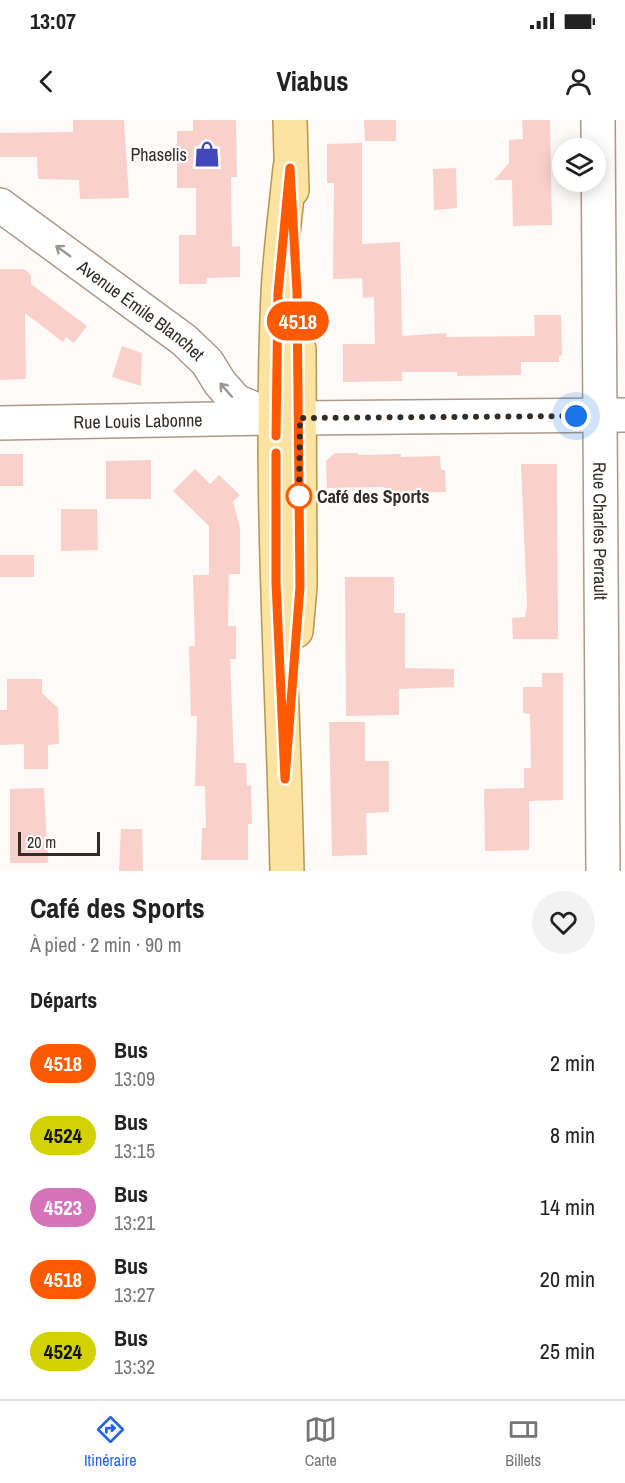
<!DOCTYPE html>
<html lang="fr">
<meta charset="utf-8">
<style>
body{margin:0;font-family:"Archivo Narrow",sans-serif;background:#f2f2f2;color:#222;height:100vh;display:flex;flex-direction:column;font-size:22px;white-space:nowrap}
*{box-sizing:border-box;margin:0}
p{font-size:20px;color:#767676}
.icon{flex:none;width:33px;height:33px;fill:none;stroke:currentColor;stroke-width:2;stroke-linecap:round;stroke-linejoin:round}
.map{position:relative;height:751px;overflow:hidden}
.panel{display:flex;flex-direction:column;background:#fff;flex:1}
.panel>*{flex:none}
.badge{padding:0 12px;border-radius:20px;font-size:21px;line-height:39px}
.buttons{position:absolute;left:552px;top:18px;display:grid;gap:12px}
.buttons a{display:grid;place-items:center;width:54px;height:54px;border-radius:50%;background:#fff;box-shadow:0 3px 15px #0003;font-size:30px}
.scale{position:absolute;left:18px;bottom:15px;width:82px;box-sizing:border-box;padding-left:6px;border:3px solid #342c27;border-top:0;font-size:16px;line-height:21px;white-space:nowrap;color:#342c27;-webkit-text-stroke:4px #fff;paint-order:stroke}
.you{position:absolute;width:30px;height:30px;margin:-15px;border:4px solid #fff;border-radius:50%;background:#1a73e8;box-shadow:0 0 0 9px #1a73e833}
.map>.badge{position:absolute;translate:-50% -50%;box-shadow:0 0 0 3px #fff}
h2{padding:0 30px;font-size:22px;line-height:54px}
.round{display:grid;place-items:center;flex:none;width:63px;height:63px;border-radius:32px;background:#f2f2f2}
.summary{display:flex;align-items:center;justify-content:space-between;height:102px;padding:0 30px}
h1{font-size:28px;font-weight:700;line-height:45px}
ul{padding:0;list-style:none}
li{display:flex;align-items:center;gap:18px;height:72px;padding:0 30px}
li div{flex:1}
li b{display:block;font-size:22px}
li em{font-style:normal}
li .badge{min-width:66px;font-weight:700;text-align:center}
.status{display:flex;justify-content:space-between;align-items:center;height:42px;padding:0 30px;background:#fff;direction:ltr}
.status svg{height:16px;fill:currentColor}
header{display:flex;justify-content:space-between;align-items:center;height:78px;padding:0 30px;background:#fff;font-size:27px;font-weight:700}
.tabs{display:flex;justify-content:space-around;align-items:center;height:84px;border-top:2px solid #e0e0e0;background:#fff;font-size:16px;color:#767676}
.tabs a{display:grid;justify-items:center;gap:3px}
.tabs .on{color:#2563eb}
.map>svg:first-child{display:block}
.building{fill:#f9d1ca}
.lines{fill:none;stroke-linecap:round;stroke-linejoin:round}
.minor-casing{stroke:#ab998b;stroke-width:36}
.major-casing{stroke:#b5974e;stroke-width:36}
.minor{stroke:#fff;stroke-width:33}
.major{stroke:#fce3a1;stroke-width:33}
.oneway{stroke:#9a9693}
.line-casing{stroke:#fff;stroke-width:14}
.line{stroke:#ff5a00;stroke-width:9}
.walk{stroke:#342c27;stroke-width:6;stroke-dasharray:0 10.8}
.stop-dot{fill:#fff;stroke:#ff5a00;stroke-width:3}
.labels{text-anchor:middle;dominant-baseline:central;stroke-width:4.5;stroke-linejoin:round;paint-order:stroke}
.poi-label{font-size:18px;fill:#342c27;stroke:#fff;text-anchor:end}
.street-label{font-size:18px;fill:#342c27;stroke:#fff}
.stop-label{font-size:18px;font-weight:bold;fill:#342c27;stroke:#fff;text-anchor:start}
</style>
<div class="status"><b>13:07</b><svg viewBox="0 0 49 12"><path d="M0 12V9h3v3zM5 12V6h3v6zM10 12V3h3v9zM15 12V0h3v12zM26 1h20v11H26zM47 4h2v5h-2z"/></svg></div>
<header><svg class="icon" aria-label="back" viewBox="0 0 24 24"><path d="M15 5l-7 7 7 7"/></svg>Viabus<svg class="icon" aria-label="person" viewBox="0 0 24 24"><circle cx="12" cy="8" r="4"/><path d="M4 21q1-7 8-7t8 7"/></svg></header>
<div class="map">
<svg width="625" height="751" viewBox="0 0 625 751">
<rect width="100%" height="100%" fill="#fefaf7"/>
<g class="building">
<path d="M73 0H124L129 78 80 79 79 60 38 59 37 37H0V13L73 12Z"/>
<path d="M193 0H236L237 57H231L232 127 240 126V157L207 158 206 164H179V115H196V68H177V11H193Z"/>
<path d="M364 0H396V21H365Z"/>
<path d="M522 0H550L552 105 513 106 512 60H494L509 43V20L523 19Z"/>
<path d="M362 23V124L400 122 402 216 446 213V217L535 216 534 195H561L562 235 559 236V242H521V255L457 256V252H402V261L343 262V224H375L374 177 363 178 362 158 333 159 334 63H327V24Z"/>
<path d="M456 48 457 88 434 90 433 49Z"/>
<path d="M0 149H24L31 155V164L87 206 74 223 66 217 63 222 25 193 26 259 0 260Z"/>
<path d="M122 226 142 233 141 266 112 257Z"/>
<path d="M335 333H358V335L401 334V337L440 336 441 350H445L446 372 384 373V367L327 368 326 341Z"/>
<rect x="0" y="334" width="23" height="32"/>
<path d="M151 340V379H106V341Z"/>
<path d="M521 344H557L558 519H513L512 498 525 497 527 485Z"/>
<path d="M195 349 210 364 219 355 240 375 233 382 240 407V454H229L228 506H236V539H230L234 643H246L247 666 251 665 252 704H248V740H201L202 708H206L205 666H195L197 596H191L189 526H195L193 455H209V406L173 371Z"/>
<path d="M61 389H97L98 430 61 431Z"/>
<rect x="0" y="435" width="34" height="22"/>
<path d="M345 457H394V493H405V548L454 549V567L399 569V595L346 596Z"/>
<path d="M542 553H563V680L529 681V730L485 731 484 669 524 668V648H531L530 594 523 593V567H542Z"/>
<path d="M7 559H42V573L58 588 59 624 48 625V649H24V624L0 625V590H7Z"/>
<path d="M329 602H365V641H389V692L366 693 367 735 332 736Z"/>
<path d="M44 668 48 743H10V669Z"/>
<path d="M121 709H142L143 751H119Z"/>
</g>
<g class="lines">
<g class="minor-casing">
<g id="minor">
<path id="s1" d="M598 0 603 751"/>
<path id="s2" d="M0 85 184 220 207 242 220 263 236 281 276 298"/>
<path d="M300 298 625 295"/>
<path id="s3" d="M0 303 268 298"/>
</g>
</g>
<g class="major-casing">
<g id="major">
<path d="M290 0 292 70"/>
<path d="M296 511 300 467 299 229"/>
<path d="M287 751C283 559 269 367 278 174 280 132 286 90 290 48"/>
</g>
</g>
<use href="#minor" class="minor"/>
<use href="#major" class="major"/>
</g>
<defs><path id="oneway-shaft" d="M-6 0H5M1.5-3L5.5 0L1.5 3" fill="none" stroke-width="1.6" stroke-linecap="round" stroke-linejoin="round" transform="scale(1.5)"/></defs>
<g class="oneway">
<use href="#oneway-shaft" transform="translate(63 131) rotate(-144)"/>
<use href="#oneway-shaft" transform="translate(226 270) rotate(-131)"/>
</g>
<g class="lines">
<g class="line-casing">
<path id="line" d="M276 316 278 173 290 48 297 172 300 467 285 659 276 463V333"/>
</g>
<use href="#line" class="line"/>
<path class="walk" d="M299 376V384L300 298 576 296"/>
</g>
<defs>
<g id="shop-bare" transform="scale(2.07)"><path d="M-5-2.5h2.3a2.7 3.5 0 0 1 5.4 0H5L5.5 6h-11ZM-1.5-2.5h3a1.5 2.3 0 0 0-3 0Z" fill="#3f47bb" stroke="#fff" stroke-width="2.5" paint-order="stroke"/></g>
</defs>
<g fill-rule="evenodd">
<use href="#shop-bare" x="207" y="34"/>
</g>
<circle class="stop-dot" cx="299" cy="376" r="12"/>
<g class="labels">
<g class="poi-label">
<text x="187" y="34">Phaselis</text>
</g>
<g class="street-label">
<text stroke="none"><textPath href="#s2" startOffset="176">Avenue Émile Blanchet</textPath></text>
<text stroke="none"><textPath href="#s3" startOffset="138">Rue Louis Labonne</textPath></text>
<text stroke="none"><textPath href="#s1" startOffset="411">Rue Charles Perrault</textPath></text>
</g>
<g class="stop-label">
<text x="317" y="376">Café des Sports</text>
</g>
</g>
</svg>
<div class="buttons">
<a><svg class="icon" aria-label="layers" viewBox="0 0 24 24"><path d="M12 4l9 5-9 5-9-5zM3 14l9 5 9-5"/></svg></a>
</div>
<div class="scale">20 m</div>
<div class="you" style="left:576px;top:296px"></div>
<b class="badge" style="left:298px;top:201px;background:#ff5a00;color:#fff">4518</b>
</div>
<section class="panel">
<div class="summary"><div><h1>Café des Sports</h1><p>À pied · 2 min · 90 m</p></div><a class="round"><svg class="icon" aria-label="heart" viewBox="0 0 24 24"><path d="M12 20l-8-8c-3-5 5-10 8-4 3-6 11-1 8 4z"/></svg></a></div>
<h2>Départs</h2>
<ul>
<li><span class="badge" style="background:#ff5a00;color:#fff">4518</span><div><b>Bus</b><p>13:09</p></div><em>2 min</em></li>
<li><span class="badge" style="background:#d2d200;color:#111">4524</span><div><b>Bus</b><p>13:15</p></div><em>8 min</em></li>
<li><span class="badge" style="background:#d674ba;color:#fff">4523</span><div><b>Bus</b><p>13:21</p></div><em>14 min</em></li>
<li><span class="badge" style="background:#ff5a00;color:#fff">4518</span><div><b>Bus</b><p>13:27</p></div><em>20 min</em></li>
<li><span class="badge" style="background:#d2d200;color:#111">4524</span><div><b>Bus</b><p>13:32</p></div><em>25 min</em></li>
</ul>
</section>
<nav class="tabs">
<a class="on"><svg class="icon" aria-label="directions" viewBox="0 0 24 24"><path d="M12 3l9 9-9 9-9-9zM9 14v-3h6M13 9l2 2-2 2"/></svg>Itinéraire</a>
<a><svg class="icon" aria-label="map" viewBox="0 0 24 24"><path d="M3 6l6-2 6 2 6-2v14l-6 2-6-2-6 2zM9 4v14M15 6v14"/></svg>Carte</a>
<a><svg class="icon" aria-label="tickets" viewBox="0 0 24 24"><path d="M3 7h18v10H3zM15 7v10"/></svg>Billets</a>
</nav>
